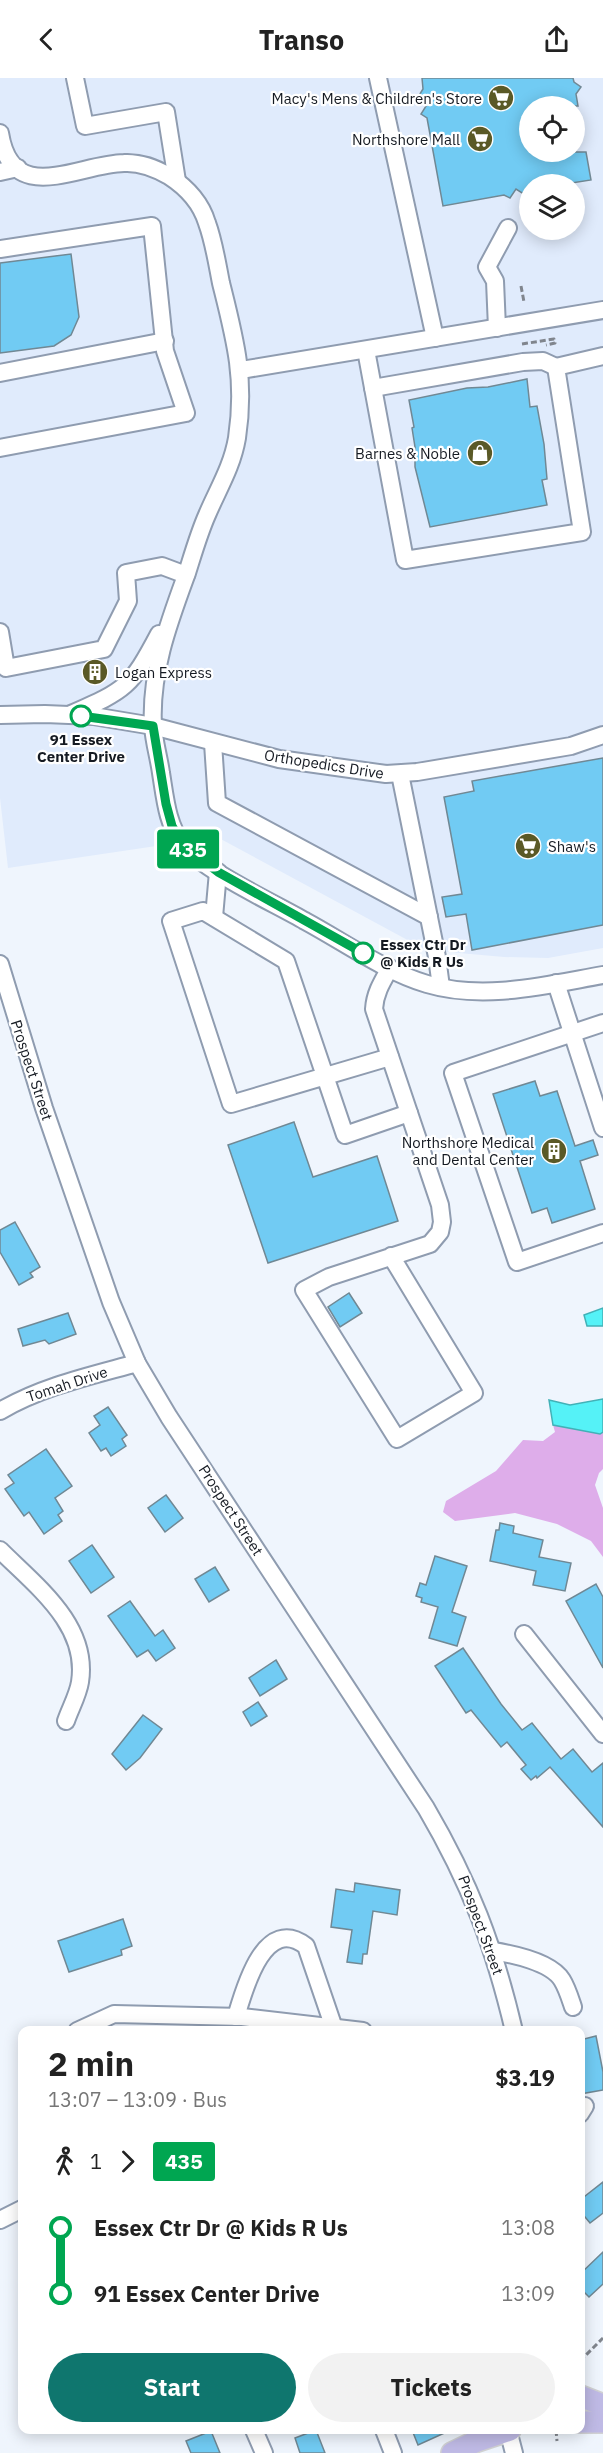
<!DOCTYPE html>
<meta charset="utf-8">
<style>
body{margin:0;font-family:"IBM Plex Sans",sans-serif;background:#f2f2f2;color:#222;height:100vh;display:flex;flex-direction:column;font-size:22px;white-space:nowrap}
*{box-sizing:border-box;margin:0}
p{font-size:20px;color:#767676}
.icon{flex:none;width:33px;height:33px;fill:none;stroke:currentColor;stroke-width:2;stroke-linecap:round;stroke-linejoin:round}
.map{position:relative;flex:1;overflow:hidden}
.drawer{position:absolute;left:18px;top:1948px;width:567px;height:408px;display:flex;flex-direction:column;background:#fff;border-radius:12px;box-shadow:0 3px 15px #0003}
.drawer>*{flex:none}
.badge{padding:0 12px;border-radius:4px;font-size:21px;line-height:39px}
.controls{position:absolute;left:519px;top:18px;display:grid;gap:12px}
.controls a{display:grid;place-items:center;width:66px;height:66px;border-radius:50%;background:#fff;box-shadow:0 3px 15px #0003;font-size:30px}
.map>.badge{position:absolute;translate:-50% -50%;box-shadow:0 0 0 3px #fff}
.legs{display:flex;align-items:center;gap:9px;height:66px;padding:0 30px;font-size:20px}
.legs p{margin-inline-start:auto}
.overview{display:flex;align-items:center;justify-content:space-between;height:102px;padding:0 30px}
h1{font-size:33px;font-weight:700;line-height:45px}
.button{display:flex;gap:12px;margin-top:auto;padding:12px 30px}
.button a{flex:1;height:69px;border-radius:36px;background:#0f766e;color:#fff;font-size:24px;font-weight:700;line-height:69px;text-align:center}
.button a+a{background:#f2f2f2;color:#222}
ul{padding:0 30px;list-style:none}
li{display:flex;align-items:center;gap:21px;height:66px;font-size:22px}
li i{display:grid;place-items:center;width:9px;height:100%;margin:0 8px;background:currentColor}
li i::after{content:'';width:15px;height:15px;margin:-8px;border:4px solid;border-radius:50%;background:#fff}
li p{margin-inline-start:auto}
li:first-child i{background:linear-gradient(#0000 50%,currentColor 0)}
li:last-child i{background:linear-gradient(currentColor 50%,#0000 0)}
header{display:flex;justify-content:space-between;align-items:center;height:78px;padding:0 30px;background:#fff;font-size:27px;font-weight:700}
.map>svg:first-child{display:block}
.built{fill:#e0ebfc;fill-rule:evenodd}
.green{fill:#deadea}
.water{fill:#55f2f7;stroke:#42b1b7;stroke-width:1.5}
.building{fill:#71cbf3;stroke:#708894;stroke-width:1.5}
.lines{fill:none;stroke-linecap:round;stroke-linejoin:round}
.minor-casing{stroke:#8f9cb0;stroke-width:20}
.major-casing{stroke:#d0d1d3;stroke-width:24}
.path{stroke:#80858d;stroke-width:3;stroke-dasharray:6 3;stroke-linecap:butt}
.minor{stroke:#fff;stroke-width:16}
.major{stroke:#bfbae5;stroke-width:21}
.line-1-casing{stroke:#fff;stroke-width:14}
.line-1{stroke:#00a651;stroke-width:9}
.stop-1-dot{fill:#fff;stroke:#00a651;stroke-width:3}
.labels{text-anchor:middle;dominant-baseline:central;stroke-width:4.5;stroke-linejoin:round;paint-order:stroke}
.poi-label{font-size:15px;fill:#151a22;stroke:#fff;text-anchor:end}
.stop-label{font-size:15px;font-weight:bold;fill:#151a22;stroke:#fff}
.street-label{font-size:15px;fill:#151a22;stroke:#fff}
</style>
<header><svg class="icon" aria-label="back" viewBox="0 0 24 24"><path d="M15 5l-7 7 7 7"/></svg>Transo<svg class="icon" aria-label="share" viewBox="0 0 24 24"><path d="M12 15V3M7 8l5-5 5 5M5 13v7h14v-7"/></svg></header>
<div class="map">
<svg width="603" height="2375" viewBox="0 0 603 2375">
<rect width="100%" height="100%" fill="#eff5fd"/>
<path class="built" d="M0 0H603V870L548 880 504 879 426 872 217 759 8 790 0 720ZM530 28H574V74H530ZM530 106H574V152H530Z"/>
<path class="green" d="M553 1347 600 1356 603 1354V1391L599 1395 595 1407 603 1430V1479L591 1463 557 1446 515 1435 455 1443 443 1434 446 1423 496 1393 523 1362 543 1363 555 1354Z"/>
<g class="water">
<path d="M603 1230V1248H587L584 1237Z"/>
<path d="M603 1321V1354L600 1356 553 1347 549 1322 570 1327Z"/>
</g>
<g class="building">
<path d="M422 0H573L574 4 581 9 576 16 578 28H530V74H586L591 102 565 106H530V120L516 111 510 120 504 117 443 128 427 40 421 36 428 25 418 19 423 11Z"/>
<path d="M71 176 79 239 71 257 54 268 0 275V185Z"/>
<path d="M527 301 530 329 537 328 544 366 547 401 542 402 547 427 430 449 415 389V369L412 350 414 349 409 322 467 310 488 309Z"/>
<path d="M603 680V847L472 872 466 836 446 839 442 819 462 816 444 719 474 713 472 703Z"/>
<path d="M535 1003 540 1018 557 1013 575 1068 593 1062 598 1077 580 1083 595 1131 552 1145 547 1130 532 1135 493 1016Z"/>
<path d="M294 1044 313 1099 377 1078 398 1143 268 1185 228 1067Z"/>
<path d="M15 1144 40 1189 30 1195 33 1199 19 1207 0 1174V1152Z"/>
<path d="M349 1215 362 1235 340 1249 328 1229Z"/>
<path d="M68 1235 76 1256 49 1266 45 1262 23 1268 18 1251Z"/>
<path d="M108 1329 127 1357 122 1361 126 1368 111 1378 106 1370 101 1373 89 1355 100 1347 94 1338Z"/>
<path d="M46 1371 72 1408 55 1420 63 1433 58 1437 62 1443 44 1456 29 1434 24 1438 5 1411 14 1405 8 1397Z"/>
<path d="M166 1417 183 1440 165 1454 148 1430Z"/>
<path d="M500 1445 514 1448 513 1455 543 1462 539 1479 571 1485 565 1513 533 1507 536 1493 490 1483 496 1452H499Z"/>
<path d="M92 1467 114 1499 91 1515 69 1483Z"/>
<path d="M435 1478 467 1488 452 1534 466 1539 457 1568 429 1560 438 1529 421 1524 422 1520 416 1518 420 1505 426 1507Z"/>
<path d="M215 1489 229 1512 209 1524 195 1501Z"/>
<path d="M596 1506 603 1519V1590L566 1523Z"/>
<path d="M130 1523 155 1558 163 1552 175 1570 156 1583 148 1572 137 1579 108 1538Z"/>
<path d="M463 1570 501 1626 522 1652 532 1645 561 1681 573 1671 592 1694 603 1685V1749L550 1689 537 1700 536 1698 531 1702 521 1691 526 1687 507 1664 501 1669 471 1632 466 1635 435 1588Z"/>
<path d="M276 1582 287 1601 260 1618 249 1600Z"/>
<path d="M258 1624 267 1638 251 1648 243 1634Z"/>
<path d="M143 1637 162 1651 140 1680 126 1692 112 1676Z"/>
<path d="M355 1805 400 1812 397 1837 373 1833 367 1876H363L362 1886 347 1884 352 1852 331 1849 336 1811 354 1814Z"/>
<path d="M123 1841 132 1868 121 1872 122 1877 69 1894 58 1863Z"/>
<path d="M596 1958 603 1994V2012L580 2016V1962Z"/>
<path d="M603 2104V2135L590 2145 580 2133V2122Z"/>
<path d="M603 2174V2206L589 2219 580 2210V2196Z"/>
<path d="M316 2352 325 2375H300L295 2360Z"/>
<path d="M412 2352H451L418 2367Z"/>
<path d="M211 2353 220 2375H191L186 2363Z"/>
</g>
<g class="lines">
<g class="minor-casing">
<g id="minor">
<path d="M75 0 85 48 166 34 177 103"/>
<path d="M378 0 435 260"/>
<path d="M0 55C12 130 77 86 124 85 141 84 155 90 169 98 186 109 201 125 207 145 214 164 217 185 221 205 235 261 246 301 237 360 232 389 218 411 207 437 199 455 193 476 187 495 169 544 150 594 153 648 154 664 159 680 161 695 165 719 167 747 183 767 204 793 274 825 305 843 344 864 384 893 427 906 484 923 546 907 603 897"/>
<path d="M0 94 18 90"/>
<path d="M0 171 152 148 165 273 186 335 0 370"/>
<path d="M497 250 495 203 487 189 508 150"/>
<path d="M366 272 405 482 582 454 556 289 603 278"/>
<path d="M241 292 603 232"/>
<path d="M0 295 165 263"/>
<path d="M373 310 523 284 543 283 556 289"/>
<path d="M0 554 6 590 104 571 128 523 126 495 162 488 186 497"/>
<path d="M71 636C126 612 131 609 159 556"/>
<path d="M0 637 45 636 93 638 153 648 279 681 386 696 417 694 571 668 603 657"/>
<path d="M213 665 217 725 429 839"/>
<path d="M400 696 437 879 441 909"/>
<path d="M214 839 218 794"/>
<path d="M0 886 44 1030 111 1224 137 1285 169 1339 426 1730C470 1805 494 1868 514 1953"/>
<path d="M390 890C382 904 375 915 374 931L440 1127 442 1144 440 1154 430 1166 329 1199 304 1212 397 1361 474 1315 391 1178"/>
<path d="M556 905 603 1050"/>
<path d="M603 945 453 995 517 1184 603 1155"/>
<path d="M390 979 231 1026 171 843 203 833 286 883 345 1057 409 1035"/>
<path d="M0 1333C43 1308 90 1298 137 1285"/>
<path d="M0 1472C36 1508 89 1547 80 1604 78 1617 70 1631 66 1643"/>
<path d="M524 1556 603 1656"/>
<path d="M493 1873C512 1876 551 1884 562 1902 567 1910 570 1920 573 1929"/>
<path d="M236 1939C244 1912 264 1836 306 1868L334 1950"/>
<path d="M77 1953 114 1936 242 1939 363 1953"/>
<path d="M580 2036 585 2028"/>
<path d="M0 2142 22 2131"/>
<path d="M254 2352 264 2375"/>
<path d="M384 2352 393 2375"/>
<path d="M508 2352 514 2375"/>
</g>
</g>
<g class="major-casing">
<g id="major">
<path d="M580 2318 603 2327"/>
<path d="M580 2344H603"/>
<path d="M452 2375 477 2363 510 2352"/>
</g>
</g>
<g class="path">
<path d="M521 208 524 224"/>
<path d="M522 266 554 261 555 265 546 267"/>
<path d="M580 2283 603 2260"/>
<path d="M556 2352 557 2363"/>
</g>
<use href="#minor" class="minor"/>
<use href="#major" class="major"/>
</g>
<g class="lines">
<g class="line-1-casing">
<path id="line-1" d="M81 638 153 648 166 726 172 748 184 768 218 794 363 875"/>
</g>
<use href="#line-1" class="line-1"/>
</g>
<defs>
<g id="supermarket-disc" transform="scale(1.35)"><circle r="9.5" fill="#5a5926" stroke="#fff"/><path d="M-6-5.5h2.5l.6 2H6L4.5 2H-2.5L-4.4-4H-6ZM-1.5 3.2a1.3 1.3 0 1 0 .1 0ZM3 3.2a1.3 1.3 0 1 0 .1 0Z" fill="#fff"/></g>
<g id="shop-disc" transform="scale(1.35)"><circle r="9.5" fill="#5a5926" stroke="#fff"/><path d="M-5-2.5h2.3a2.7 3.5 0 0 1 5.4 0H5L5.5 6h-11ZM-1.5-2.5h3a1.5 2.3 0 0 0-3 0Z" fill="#fff"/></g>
<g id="building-disc" transform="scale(1.35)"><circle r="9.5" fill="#5a5926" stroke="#fff"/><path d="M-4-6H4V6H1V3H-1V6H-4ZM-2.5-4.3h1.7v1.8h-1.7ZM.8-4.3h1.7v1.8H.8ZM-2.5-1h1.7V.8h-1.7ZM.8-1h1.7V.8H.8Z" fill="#fff"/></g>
</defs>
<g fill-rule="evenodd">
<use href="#supermarket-disc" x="501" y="20"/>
<use href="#supermarket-disc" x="480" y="61"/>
<use href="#shop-disc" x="480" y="375"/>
<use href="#building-disc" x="95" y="594"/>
<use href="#supermarket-disc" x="528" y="768"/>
<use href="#building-disc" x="554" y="1073"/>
</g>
<g class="stop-1-dot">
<circle cx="81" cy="638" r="10"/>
<circle cx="363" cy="875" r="10"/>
</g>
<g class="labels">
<g class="poi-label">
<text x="482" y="20">Macy's Mens &amp; Children's Store</text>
<text x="460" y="61">Northshore Mall</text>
<text x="460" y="375">Barnes &amp; Noble</text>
<text x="115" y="594" text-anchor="start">Logan Express</text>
<text x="548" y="768" text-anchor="start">Shaw's</text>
<text x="534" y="1064">Northshore Medical<tspan x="534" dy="17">and Dental Center</tspan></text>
</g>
<g class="stop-label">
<text x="81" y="661">91 Essex<tspan x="81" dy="17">Center Drive</tspan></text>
<text x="380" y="866" text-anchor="start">Essex Ctr Dr<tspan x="380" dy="17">@ Kids R Us</tspan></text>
</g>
<g class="street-label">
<text transform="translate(324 686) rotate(9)">Orthopedics Drive</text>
<text transform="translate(32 992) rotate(72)">Prospect Street</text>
<text transform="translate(67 1306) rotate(-18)">Tomah Drive</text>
<text transform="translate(231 1432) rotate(57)">Prospect Street</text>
<text transform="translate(481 1847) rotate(70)">Prospect Street</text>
</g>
</g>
</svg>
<div class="controls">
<a><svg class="icon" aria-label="locate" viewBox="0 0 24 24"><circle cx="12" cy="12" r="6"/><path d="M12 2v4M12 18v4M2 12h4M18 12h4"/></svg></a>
<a><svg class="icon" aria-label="layers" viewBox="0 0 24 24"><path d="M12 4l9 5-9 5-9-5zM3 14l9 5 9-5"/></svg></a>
</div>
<b class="badge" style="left:188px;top:771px;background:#00a651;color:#fff">435</b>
<section class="drawer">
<div class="overview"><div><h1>2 min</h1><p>13:07 – 13:09 · Bus</p></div><b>$3.19</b></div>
<div class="legs"><svg class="icon" aria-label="walk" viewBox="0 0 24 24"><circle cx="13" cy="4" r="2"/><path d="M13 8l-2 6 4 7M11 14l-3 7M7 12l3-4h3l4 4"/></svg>1<svg class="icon" aria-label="forward" viewBox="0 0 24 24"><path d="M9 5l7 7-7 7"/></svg><b class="badge" style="background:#00a651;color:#fff">435</b></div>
<ul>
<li><i style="color:#00a651"></i><b>Essex Ctr Dr @ Kids R Us</b><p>13:08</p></li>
<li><i style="color:#00a651"></i><b>91 Essex Center Drive</b><p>13:09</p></li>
</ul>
<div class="button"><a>Start</a><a>Tickets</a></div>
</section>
</div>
